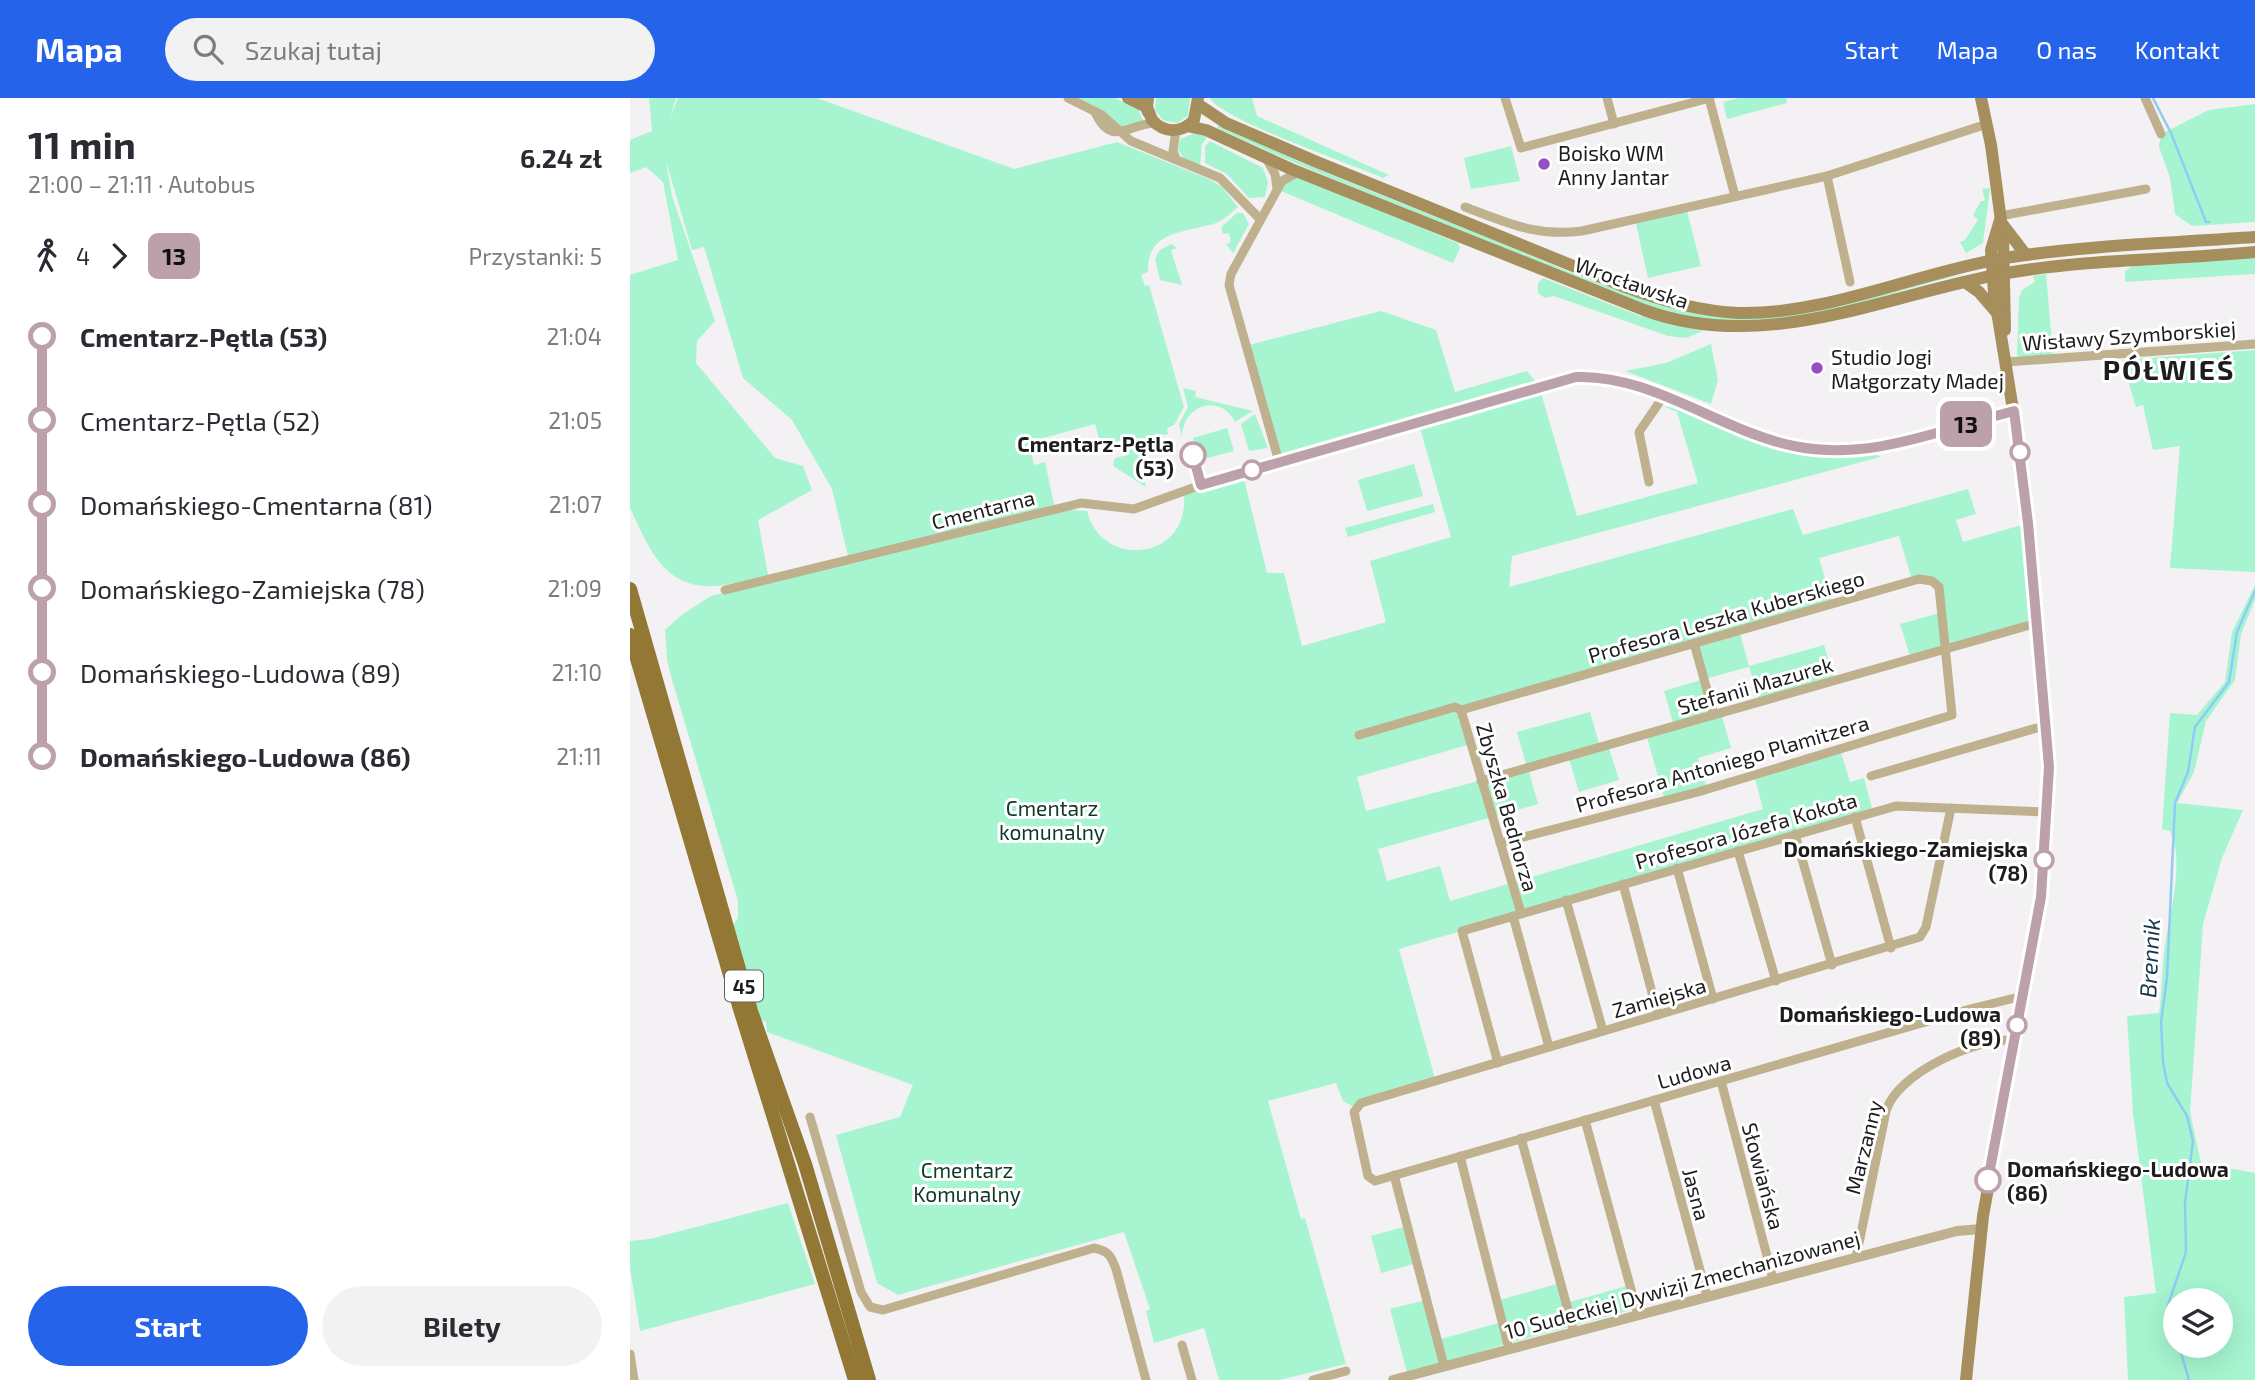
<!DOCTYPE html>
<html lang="pl">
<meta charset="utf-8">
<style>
body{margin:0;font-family:"Exo 2",sans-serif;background:#f2f2f3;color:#2b2b33;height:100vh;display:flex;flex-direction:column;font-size:26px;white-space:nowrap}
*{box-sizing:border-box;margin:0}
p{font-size:23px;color:#7c7c81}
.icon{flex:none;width:38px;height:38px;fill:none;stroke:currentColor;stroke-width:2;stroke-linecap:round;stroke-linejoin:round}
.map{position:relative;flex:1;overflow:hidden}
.sheet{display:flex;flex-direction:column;background:#fff;width:630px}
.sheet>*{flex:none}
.badge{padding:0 14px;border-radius:10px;font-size:24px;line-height:46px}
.buttons{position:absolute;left:1533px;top:1190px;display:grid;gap:14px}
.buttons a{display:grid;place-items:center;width:70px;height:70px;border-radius:50%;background:#fff;box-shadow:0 7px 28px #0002;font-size:35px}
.map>.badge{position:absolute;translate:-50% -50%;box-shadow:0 0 0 4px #fff}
.legs{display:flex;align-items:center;gap:10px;height:77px;padding:0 28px;font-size:23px}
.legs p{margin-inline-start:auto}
.head{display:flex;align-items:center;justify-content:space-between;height:119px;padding:0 28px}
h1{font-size:38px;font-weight:700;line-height:52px}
.cta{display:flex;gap:14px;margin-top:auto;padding:14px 28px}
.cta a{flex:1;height:80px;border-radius:42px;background:#2563eb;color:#fff;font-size:28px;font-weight:700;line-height:80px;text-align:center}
.cta a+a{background:#f2f2f3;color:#2b2b33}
ul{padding:0 28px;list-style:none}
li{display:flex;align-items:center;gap:24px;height:84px;font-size:26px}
li i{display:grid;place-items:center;width:10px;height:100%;margin:0 9px;background:currentColor}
li i::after{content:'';width:18px;height:18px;margin:-9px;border:5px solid;border-radius:50%;background:#fff}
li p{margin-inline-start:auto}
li:first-child i{background:linear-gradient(#0000 50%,currentColor 0)}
li:last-child i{background:linear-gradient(currentColor 50%,#0000 0)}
header{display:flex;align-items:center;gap:42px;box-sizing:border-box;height:98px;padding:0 35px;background:#2563eb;color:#fff}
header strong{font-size:33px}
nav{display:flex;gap:38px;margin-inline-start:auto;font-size:24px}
.search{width:490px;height:63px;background:#f2f2f3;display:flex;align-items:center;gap:18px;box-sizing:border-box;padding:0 24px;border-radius:38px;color:#7c7c81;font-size:26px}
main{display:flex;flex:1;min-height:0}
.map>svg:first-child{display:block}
.green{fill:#a6f5d0;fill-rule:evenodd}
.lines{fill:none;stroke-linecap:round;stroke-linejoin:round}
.stream{stroke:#90cbf6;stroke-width:2.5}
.minor{stroke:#bfb08e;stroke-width:9}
.tertiary{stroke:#bfb08e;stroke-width:10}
.secondary{stroke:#a68f5c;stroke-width:12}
.primary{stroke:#937734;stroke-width:14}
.line-1-casing{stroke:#fff;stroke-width:16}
.line-1{stroke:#bca1aa;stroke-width:10}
.poi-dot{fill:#954fc3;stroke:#fff;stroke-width:2.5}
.stop-1-dot{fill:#fff;stroke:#bca1aa;stroke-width:3.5}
.labels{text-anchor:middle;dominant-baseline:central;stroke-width:6;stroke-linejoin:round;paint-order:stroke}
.shield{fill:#fff;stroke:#626162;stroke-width:2}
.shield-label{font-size:19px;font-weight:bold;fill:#1e1d1e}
.poi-label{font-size:21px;fill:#1e1d1e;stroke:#fff;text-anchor:start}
.street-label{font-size:21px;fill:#1e1d1e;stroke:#fff}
.stop-label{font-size:21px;font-weight:bold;fill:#1e1d1e;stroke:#fff;text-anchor:end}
.park-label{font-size:21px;fill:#0f3929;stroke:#fff}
.water-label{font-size:23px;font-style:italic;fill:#16374d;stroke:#fff}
.district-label{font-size:28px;font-weight:bold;letter-spacing:2px;fill:#1e1d1e;stroke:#fff}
</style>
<header>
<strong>Mapa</strong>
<div class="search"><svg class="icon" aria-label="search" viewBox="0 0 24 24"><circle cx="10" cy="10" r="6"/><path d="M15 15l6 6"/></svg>Szukaj tutaj</div>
<nav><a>Start</a><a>Mapa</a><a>O nas</a><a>Kontakt</a></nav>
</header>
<main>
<section class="sheet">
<div class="head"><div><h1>11 min</h1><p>21:00 – 21:11 · Autobus</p></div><b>6.24 zł</b></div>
<div class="legs"><svg class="icon" aria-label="walk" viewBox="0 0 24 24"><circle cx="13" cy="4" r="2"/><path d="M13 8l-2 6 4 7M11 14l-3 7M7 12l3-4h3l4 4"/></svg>4<svg class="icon" aria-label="forward" viewBox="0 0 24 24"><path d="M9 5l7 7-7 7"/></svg><b class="badge" style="background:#bca1aa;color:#111">13</b><p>Przystanki: 5</p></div>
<ul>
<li><i style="color:#bca1aa"></i><b>Cmentarz-Pętla (53)</b><p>21:04</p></li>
<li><i style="color:#bca1aa"></i><span>Cmentarz-Pętla (52)</span><p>21:05</p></li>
<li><i style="color:#bca1aa"></i><span>Domańskiego-Cmentarna (81)</span><p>21:07</p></li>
<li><i style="color:#bca1aa"></i><span>Domańskiego-Zamiejska (78)</span><p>21:09</p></li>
<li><i style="color:#bca1aa"></i><span>Domańskiego-Ludowa (89)</span><p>21:10</p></li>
<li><i style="color:#bca1aa"></i><b>Domańskiego-Ludowa (86)</b><p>21:11</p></li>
</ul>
<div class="cta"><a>Start</a><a>Bilety</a></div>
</section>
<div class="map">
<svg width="1625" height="1282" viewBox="0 0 1625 1282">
<rect width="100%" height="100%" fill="#f3f1f3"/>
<g class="green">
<path d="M19 0H46L40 20 48 0H187L384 71 487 44 581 82 592 89 608 109C601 115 594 122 586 125 554 136 517 131 518 174L511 177 515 188 519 187 554 309 544 327 537 330 538 336 521 340 523 347 508 352 516 389 483 368 485 360 498 357 493 342 471 348 465 326 399 344 404 367 415 364 425 411 457 413C471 471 559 464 554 397L614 381 637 475H654L672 548 756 524 740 463 821 439 790 330 649 364 615 248 751 213 806 232 825 294 897 273 909 288 947 418 1068 385 1047 314 1033 308 1045 310 1044 304 1145 343 1233 351 1242 355 1263 353 1247 356 1250 359 882 458 879 489 1163 411 1173 437 1338 391 1346 416 1326 422 1333 444 1398 425 1407 525 1281 561 1270 526 1313 514 1309 489 1282 482 1269 438 1189 460 1202 505 1109 532 1119 568 1194 547 1205 583 1130 604 1119 569 1074 581 1084 616 1091 615 1101 650 1068 660 1077 691 1035 703 1016 636 1044 628 1034 593 1074 581 1064 546 832 612 841 646 727 679 736 713 897 670 887 634 960 614 970 649 978 647 989 682 949 694 938 658 898 670 908 706 748 751 757 783 810 768 820 803 1133 711 1124 677 1210 651 1220 684 1234 680 1243 714 769 851 806 984 726 1010 713 1003 706 985 638 1003 671 1121 675 1120 716 1266 649 1282H589L574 1230 524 1245 516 1213 520 1211 494 1134 268 1197 247 1185 206 1037 270 1019 283 987 137 934 136 924 130 921 103 827 108 820V803L42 582 37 562 35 532 53 516 81 498 219 462 202 391 162 322 113 280 74 149 62 152 36 63 42 98 85 223 67 243 66 265 145 360 173 368 182 392 128 422 138 477C119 481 94 490 74 488 30 485 16 443 0 410V177L48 162 33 84 16 69 0 75V42L22 33Z"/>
<path d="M447 0H485L508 11 513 23 493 30 464 8Z"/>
<path d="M526 0H560L558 18 547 25 533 22 525 12Z"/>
<path d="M580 0H622L627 18 759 77 753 80C724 67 590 21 580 0Z"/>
<path d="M1109 0H1156L1157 5 1097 21 1093 4Z"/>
<path d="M1625 6V124L1562 128 1545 116 1540 79 1529 49 1531 36 1579 12Z"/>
<path d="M589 26C675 68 764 102 853 138 933 170 1013 210 1099 220L1335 176C1265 191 1195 223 1123 224 1031 225 945 179 861 145 769 108 677 72 587 30Z"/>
<path d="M565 35 575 36 576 41 572 46 570 67 554 61 548 52 550 41Z"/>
<path d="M580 43 633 70 638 84 635 99 619 100 597 76 575 65V48Z"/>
<path d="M881 48 890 83 841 91 834 60Z"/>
<path d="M668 78 828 145 830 150 823 165 651 93 659 80Z"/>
<path d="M1360 90 1353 145 1336 155 1330 144 1335 142 1348 122 1343 117 1351 103H1355L1352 91Z"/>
<path d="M1056 109 1071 168 1018 180 1005 121Z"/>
<path d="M607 115H613L619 126 603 155 596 146 601 144 599 135 593 136 591 129Z"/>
<path d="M541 146 547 150 541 152 552 187 530 182 525 161 530 152Z"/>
<path d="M1625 159V176L1495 184V173L1503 168Z"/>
<path d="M1416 176 1423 256 1390 259 1387 257 1389 200 1392 192 1405 184 1403 178Z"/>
<path d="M913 180 1010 218 1073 233 1056 240 1038 238 924 198 915 200 908 195V185Z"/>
<path d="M1081 246 1088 282 1081 306 995 273 1036 265Z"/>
<path d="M1625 252V474L1540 470 1550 348 1523 352 1513 307 1506 309 1492 262Z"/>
<path d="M553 290 566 293 565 299 623 313 605 324C590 294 552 308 552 339L549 326 558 309Z"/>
<path d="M625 316 638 350 619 353 611 326Z"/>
<path d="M597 330 604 353 570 362 563 340Z"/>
<path d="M784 366 793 398 737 413 728 382Z"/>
<path d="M803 406 805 414 718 439 715 430Z"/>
<path d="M1625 487V502L1611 536 1605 582 1576 623 1564 674 1547 705 1613 712 1592 760 1573 826 1560 1014 1571 1065 1625 1075V1282H1498L1494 1199 1526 1195 1503 1015 1497 918 1529 915C1532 895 1532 875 1534 855 1538 820 1556 766 1540 733L1532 731 1540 615 1567 617 1595 584 1602 534ZM1591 1202V1248H1545V1202Z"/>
<path d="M158 1105 185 1186 10 1233 0 1170V1143L20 1141Z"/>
<path d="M777 1128 787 1165 751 1175 741 1138Z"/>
<path d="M930 1185 936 1205 997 1188 1002 1212 875 1246 778 1278 760 1211 796 1202 807 1242 872 1224 866 1203Z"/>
</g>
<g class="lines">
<g class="stream">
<path d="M1523 0 1541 35 1576 124H1579"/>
<path d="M1545 1237 1538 1207 1556 1154 1555 1105 1563 1043 1557 1018 1537 985 1533 964 1531 924 1537 880 1545 705 1558 674 1565 629 1599 584 1607 534 1625 493"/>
<path d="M1549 1248 1559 1282"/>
</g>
<g class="minor">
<path d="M438 0 472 17 501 43 590 80 630 121"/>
<path d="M875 0 891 50 1080 0"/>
<path d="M977 0 984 26"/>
<path d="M1079 0 1105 98"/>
<path d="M1515 0 1531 36"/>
<path d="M465 14C481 50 498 26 525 25"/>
<path d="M546 32 543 53 546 61"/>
<path d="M636 60 645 76 647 91"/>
<path d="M1197 78 1220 184"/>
<path d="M835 109C878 125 906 139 952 133L1197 78 1357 26"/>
<path d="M1370 118 1516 91"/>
<path d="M1376 264 1625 246"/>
<path d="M649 364 599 187 601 176 652 83 668 74"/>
<path d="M1019 384 1009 334 1033 299"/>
<path d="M95 492 451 405 504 411 571 387 946 280C1023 276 1090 333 1164 348 1241 363 1311 330 1384 313"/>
<path d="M1064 545 1084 617"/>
<path d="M831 612 891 815"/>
<path d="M729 637 825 609 831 612 1289 481 1302 483 1309 489 1322 617 1068 694 870 745"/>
<path d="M1241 678 1417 627"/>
<path d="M851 683 1407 525"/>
<path d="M1321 710 1296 829 1290 839 731 1005 724 1014 738 1078 745 1083 1340 911 1393 898"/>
<path d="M1225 719 1261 850"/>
<path d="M1165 736 1202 867"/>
<path d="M1108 753 1146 883"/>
<path d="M1047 770 1083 901"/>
<path d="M993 786 1028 917"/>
<path d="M936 802 973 933"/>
<path d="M883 818 919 949"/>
<path d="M868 965 832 833 1266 708 1417 714"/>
<path d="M1091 983 1143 1181"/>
<path d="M1024 1002 1077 1198"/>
<path d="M180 1019 231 1194 240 1209 253 1212 464 1150C479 1153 481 1158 486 1171L516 1282"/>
<path d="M955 1022 1008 1217"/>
<path d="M891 1040 944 1234"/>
<path d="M830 1058 879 1251"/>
<path d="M764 1077 814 1268"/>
<path d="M1226 1160 1256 1013C1267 975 1346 940 1384 942"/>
<path d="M552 1247 562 1282"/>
<path d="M0 1256 4 1282"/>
<path d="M683 1282 716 1273"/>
</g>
<path class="tertiary" d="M763 1282 1327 1133 1351 1131"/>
<g class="secondary">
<path d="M498 0 516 9 518 14"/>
<path d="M518 0 517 9 522 22C535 36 552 35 564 22L568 0"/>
<path d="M1351 0 1361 47 1373 138 1375 232"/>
<path d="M569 7 596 25 687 64 995 189C1032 203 1069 213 1109 215 1197 217 1289 174 1375 160 1458 147 1542 145 1625 139"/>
<path d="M557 28 576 32 661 71 1014 212C1137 257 1256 196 1377 175 1459 161 1542 162 1625 154"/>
<path d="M1373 127 1396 157"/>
<path d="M1335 184 1349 194 1367 215"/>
<path d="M1336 1282 1353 1118 1411 798 1419 669 1392 367 1364 195 1361 152 1370 122"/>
</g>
<g class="primary">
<path d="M0 491 121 913 175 1066 239 1282"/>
<path d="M0 537 110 911 225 1282"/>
</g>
</g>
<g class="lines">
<g class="line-1-casing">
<path id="line-1" d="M563 357 571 387 946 279C1022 276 1090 333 1164 348 1240 364 1312 331 1384 313L1398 425 1419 669 1411 799 1358 1082"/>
</g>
<use href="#line-1" class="line-1"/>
</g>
<g class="poi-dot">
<circle cx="914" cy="66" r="7"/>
<circle cx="1187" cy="270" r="7"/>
</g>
<g class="stop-1-dot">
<circle cx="1390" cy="354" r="9"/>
<circle cx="563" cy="357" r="12"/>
<circle cx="622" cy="372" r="9"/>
<circle cx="1414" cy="762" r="9"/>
<circle cx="1387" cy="927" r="9"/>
<circle cx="1358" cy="1082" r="12"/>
</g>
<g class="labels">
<rect class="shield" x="95" y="872.5" width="38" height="31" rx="5"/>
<g class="shield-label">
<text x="114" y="888">45</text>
</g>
<g class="poi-label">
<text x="928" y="54">Boisko WM<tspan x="928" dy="24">Anny Jantar</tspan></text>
<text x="1201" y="258">Studio Jogi<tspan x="1201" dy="24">Małgorzaty Madej</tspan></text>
</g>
<g class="street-label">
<text transform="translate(1002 184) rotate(19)">Wrocławska</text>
<text transform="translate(1499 237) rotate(-4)">Wisławy Szymborskiej</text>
<text transform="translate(353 411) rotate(-14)">Cmentarna</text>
<text transform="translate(1096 518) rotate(-16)">Profesora Leszka Kuberskiego</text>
<text transform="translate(1125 587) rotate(-16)">Stefanii Mazurek</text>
<text transform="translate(1092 665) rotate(-16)">Profesora Antoniego Plamitzera</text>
<text transform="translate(878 709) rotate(74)">Zbyszka Bednorza</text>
<text transform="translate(1116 732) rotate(-16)">Profesora Józefa Kokota</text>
<text transform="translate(1029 899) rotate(-16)">Zamiejska</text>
<text transform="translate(1064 973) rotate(-16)">Ludowa</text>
<text transform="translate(1233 1049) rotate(-76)">Marzanny</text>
<text transform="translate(1134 1078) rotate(75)">Słowiańska</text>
<text transform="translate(1067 1096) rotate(75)">Jasna</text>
<text transform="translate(1052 1186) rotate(-15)">10 Sudeckiej Dywizji Zmechanizowanej</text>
</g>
<g class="stop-label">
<text x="544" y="345">Cmentarz-Pętla<tspan x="544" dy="24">(53)</tspan></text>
<text x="1398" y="750">Domańskiego-Zamiejska<tspan x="1398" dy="24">(78)</tspan></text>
<text x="1371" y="915">Domańskiego-Ludowa<tspan x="1371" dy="24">(89)</tspan></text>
<text x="1377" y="1070" text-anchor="start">Domańskiego-Ludowa<tspan x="1377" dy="24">(86)</tspan></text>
</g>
<g class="park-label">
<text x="422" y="709">Cmentarz<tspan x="422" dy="24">komunalny</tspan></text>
<text x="337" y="1071">Cmentarz<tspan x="337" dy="24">Komunalny</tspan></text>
</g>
<g class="water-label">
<text transform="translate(1519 860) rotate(-87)">Brennik</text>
</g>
<g class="district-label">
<text x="1539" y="271">PÓŁWIEŚ</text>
</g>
</g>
</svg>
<div class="buttons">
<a><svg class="icon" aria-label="layers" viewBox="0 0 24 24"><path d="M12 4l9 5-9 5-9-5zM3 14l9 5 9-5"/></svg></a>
</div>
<b class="badge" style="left:1336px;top:326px;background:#bca1aa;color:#111">13</b>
</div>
</main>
